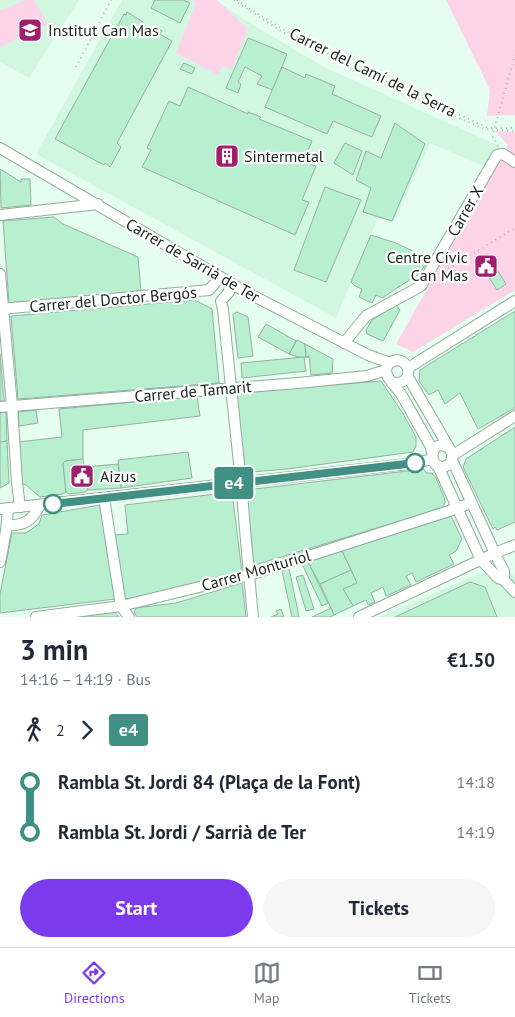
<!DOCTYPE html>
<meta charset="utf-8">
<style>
body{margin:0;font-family:"PT Sans",sans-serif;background:#f6f6f7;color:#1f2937;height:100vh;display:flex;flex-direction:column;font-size:19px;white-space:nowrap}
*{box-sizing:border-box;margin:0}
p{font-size:16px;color:#747a83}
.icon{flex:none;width:28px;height:28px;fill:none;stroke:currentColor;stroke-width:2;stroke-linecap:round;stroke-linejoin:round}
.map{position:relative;height:617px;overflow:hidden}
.side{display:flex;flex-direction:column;background:#fff;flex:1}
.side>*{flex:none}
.badge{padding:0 10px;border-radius:4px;font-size:18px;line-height:32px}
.map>.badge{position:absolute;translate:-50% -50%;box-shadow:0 0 0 2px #fff}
.legs{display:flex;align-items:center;gap:8px;height:55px;padding:0 20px;font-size:16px}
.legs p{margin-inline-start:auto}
.headline{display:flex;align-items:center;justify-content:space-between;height:85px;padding:0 20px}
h1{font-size:28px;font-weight:800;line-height:38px}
.action{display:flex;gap:10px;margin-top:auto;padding:10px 20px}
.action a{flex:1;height:58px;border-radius:30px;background:#7c3aed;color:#fff;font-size:20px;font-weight:800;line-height:58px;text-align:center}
.action a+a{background:#f6f6f7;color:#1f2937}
ul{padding:0 20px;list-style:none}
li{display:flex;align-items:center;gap:18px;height:50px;font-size:19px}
li i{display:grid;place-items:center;width:8px;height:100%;margin:0 6px;background:currentColor}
li i::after{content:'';width:12px;height:12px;margin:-6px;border:4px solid;border-radius:50%;background:#fff}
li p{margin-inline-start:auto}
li:first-child i{background:linear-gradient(#0000 50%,currentColor 0)}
li:last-child i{background:linear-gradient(currentColor 50%,#0000 0)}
.menu{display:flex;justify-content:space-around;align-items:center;height:70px;border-top:1px solid #e0e1e3;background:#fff;font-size:14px;color:#747a83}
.menu a{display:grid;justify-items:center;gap:2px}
.menu .active{color:#7c3aed}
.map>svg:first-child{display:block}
.built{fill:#d1f7e0}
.green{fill:#fdd4e7}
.building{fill:#b7efcf;stroke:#95b2a1}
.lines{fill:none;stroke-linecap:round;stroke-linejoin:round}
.minor-casing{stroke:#8fac9a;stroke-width:12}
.path{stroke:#a8bcaf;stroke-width:2;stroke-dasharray:1 4;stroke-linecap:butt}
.minor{stroke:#fff;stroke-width:10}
.line-1-casing{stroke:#fff;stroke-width:11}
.line-1{stroke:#409183;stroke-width:8}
.stop-1-dot{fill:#fff;stroke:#409183;stroke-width:2.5}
.labels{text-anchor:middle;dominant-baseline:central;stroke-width:4.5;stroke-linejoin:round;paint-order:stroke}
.poi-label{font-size:16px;fill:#17221c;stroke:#fff;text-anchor:start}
.street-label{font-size:16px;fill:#17221c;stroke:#fff}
</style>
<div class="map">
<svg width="515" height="617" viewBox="0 0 515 617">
<rect width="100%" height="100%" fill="#e6feef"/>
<g class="built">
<path d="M0 0H79L29 78 0 62Z"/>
<path d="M122 0H215L253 25 324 67 508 150 495 171 430 143 394 222 378 218 336 318 36 154Z"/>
<path d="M503 563 515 577V617H379L467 579Z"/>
</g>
<g class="green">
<path d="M25 0H34L48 24 0 47V11Z"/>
<path d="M192 0H217L248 29 232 69 223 66 218 75 176 53 196 3Z"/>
<path d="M446 0H515V115L487 116 490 90Z"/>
<path d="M495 131 515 132V290L413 352 396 344 508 145Z"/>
</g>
<g class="building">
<path d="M155 0H183L190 3 180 23 151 8Z"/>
<path d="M127 12 143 22 142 25 156 32 158 29 162 31 160 34 172 41 117 143 121 147 110 167 105 163 104 165 55 139 124 14 126 15Z"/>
<path d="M248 38 287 54 273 90 257 84 262 76 245 67 238 82 241 84 238 93 226 88Z"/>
<path d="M184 63 195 68 192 74 180 69Z"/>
<path d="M282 67 305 78 306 74 335 86 332 94 381 116 372 137 333 121 327 134 265 107Z"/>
<path d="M188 87 248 114V112L261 117 259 119 312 141 303 162 316 166 302 200 309 202 295 235 142 167 151 150 147 148 169 101 180 106Z"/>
<path d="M395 123 425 144 392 221 363 212 371 188 356 180 366 151 381 158Z"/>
<path d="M345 143 362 151 353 175 334 163Z"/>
<path d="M0 169 21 182V179H30L31 205 1 208Z"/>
<path d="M325 187 361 200 326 282 294 270Z"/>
<path d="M54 217 63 224 138 257 141 291 9 303 3 221Z"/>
<path d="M371 235 396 243 429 259 420 273 382 298 376 295 372 303 359 297 362 289 355 286 351 282Z"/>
<path d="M487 254 506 284 497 290 478 260Z"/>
<path d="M195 300 212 309 219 383 18 399 11 316Z"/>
<path d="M396 305 400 310 383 341 367 334 366 330 372 320Z"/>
<path d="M515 311V408L478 429 460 393 445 404 438 390 429 395 419 381 420 370Z"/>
<path d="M237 312 248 317 253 356 238 358 233 314Z"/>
<path d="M266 324 296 341 289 354 258 337Z"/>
<path d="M297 340 305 344 306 357H309H298L289 354Z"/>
<path d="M305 344 333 359 332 373 311 375 309 356 306 357Z"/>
<path d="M0 354 4 401H0Z"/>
<path d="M304 357 306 371 242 378 241 363Z"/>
<path d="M381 381 402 412 416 437V446L413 452 287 469 252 472 244 473 235 397 238 393Z"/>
<path d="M197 396 200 416 83 430V459L65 461 63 463 66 492 63 494 40 497 26 485 20 483 18 442 62 437 59 409Z"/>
<path d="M36 410 38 423 19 426 18 412Z"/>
<path d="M6 412 7 441 0 442V413Z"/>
<path d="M515 427V522L497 530 495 527 493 529 463 467 466 459Z"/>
<path d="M7 441 9 483 0 488V442Z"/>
<path d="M188 452 192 478 121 488 118 460Z"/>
<path d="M83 459 88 490 85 492 69 494 66 492 63 463 65 461Z"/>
<path d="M118 464 121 488 88 490 85 467Z"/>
<path d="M424 469 426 473H432L436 478 444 497 445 502 443 507 403 520 255 565 252 557 246 490Z"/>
<path d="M232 492 242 572 151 596 124 599 115 535 128 534 125 505Z"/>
<path d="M100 505 115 599 0 613V594L12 533H26L39 524 42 515Z"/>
<path d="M451 516 462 539 456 551 449 555 454 564 416 582 412 573 406 576 411 585 386 596 383 587 371 593 375 602 368 605 366 600 353 606 343 589 357 583 342 551Z"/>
<path d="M342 551 351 570 320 584 308 562Z"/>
<path d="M308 562 328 603 322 606 302 564Z"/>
<path d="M289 568 299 617H292L282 571Z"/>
<path d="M351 570 357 583 343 589 353 606 334 615 320 584Z"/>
<path d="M303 575 314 609 306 611 296 577Z"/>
<path d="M470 582 485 587 497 617H395Z"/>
<path d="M242 583 246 617H137L134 612 136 608 176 603Z"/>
<path d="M331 608 334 615 330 617H312Z"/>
<path d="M281 609 284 617H271L278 614 276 611Z"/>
<path d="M115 612 119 617H71Z"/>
</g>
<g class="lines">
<g class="minor-casing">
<g id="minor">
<path d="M0 148 246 292 368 355 390 363"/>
<path d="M0 215 98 204"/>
<path d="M0 274 12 406 17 483 20 507"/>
<path d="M230 283 229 292 221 301 223 310 241 483 249 575 253 617"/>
<path d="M0 309 209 290 220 277"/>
<path d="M344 343 366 316 421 286 497 155 503 154 515 162"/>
<path d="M408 368 515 301"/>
<path d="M408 377 452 453C453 458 452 463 446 466 427 473 428 435 449 448"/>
<path d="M392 382C402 385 410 379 408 368 401 354 382 361 387 375 389 381 397 388 401 394 411 411 420 428 430 445L432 452"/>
<path d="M0 407 298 383 367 376 386 370"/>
<path d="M453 455 515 416"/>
<path d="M452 460 498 560 504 571V580"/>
<path d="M438 466 481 560 498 578 504 580 515 592"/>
<path d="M104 498 121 606 129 617"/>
<path d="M0 509 416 463 432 459"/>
<path d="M7 525C24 526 32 521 40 505"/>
<path d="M0 562 6 531 8 509"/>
<path d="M36 617 121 606 249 575 446 512 471 503"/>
<path d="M359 617 495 553 515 545"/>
</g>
</g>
<g class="path">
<path d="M234 0 281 31 345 66 475 125 484 129 515 131"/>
<path d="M237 0C309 50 396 85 475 122L488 128H515"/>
<path d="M76 67 111 0"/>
<path d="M498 146 493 137 494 130 515 55"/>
<path d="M440 274 515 228"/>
</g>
<use href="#minor" class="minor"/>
</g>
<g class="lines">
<g class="line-1-casing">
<path id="line-1" d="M53 504 415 463"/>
</g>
<use href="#line-1" class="line-1"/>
</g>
<defs>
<g id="school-square" transform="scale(1.25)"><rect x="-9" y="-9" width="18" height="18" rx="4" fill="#a11e6d" stroke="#fff"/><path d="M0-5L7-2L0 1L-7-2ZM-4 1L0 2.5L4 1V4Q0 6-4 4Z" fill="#fff"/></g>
<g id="building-square" transform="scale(1.25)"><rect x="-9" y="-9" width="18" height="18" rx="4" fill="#a11e6d" stroke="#fff"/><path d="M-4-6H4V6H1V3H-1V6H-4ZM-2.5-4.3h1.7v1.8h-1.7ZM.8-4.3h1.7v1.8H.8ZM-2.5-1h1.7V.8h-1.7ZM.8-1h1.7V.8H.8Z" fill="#fff"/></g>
<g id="civic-square" transform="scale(1.25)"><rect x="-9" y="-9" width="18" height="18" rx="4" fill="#a11e6d" stroke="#fff"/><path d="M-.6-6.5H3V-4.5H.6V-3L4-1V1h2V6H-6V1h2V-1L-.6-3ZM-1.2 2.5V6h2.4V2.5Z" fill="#fff"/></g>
</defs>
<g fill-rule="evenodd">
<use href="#school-square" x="30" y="30"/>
<use href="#building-square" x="227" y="156"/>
<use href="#civic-square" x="486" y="266"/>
<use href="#civic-square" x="82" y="476"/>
</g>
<g class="stop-1-dot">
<circle cx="415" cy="463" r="9"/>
<circle cx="53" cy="504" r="9"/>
</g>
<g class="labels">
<g class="poi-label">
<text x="48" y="30">Institut Can Mas</text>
<text x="244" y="156">Sintermetal</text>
<text x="468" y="257" text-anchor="end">Centre Cívic<tspan x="468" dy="18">Can Mas</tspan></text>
<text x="100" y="476">Aizus</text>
</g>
<g class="street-label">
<text transform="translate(373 72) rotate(26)">Carrer del Camí de la Serra</text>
<text transform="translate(465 211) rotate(-60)">Carrer X</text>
<text transform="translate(193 260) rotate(30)">Carrer de Sarrià de Ter</text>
<text transform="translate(113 299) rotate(-5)">Carrer del Doctor Bergós</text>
<text transform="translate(193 391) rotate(-5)">Carrer de Tamarit</text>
<text transform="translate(256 570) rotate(-16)">Carrer Monturiol</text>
</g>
</g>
</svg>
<b class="badge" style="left:234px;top:483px;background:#409183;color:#fff">e4</b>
</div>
<section class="side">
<div class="headline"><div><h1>3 min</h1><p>14:16 – 14:19 · Bus</p></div><b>€1.50</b></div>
<div class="legs"><svg class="icon" aria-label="walk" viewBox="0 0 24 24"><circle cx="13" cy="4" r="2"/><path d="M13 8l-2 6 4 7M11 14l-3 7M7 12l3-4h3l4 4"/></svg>2<svg class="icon" aria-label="forward" viewBox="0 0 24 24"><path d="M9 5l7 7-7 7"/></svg><b class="badge" style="background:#409183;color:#fff">e4</b></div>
<ul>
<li><i style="color:#409183"></i><b>Rambla St. Jordi 84 (Plaça de la Font)</b><p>14:18</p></li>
<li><i style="color:#409183"></i><b>Rambla St. Jordi / Sarrià de Ter</b><p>14:19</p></li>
</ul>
<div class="action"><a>Start</a><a>Tickets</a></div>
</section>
<nav class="menu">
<a class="active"><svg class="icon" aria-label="directions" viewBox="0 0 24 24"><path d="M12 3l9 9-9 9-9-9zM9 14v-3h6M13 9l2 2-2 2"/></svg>Directions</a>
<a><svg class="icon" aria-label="map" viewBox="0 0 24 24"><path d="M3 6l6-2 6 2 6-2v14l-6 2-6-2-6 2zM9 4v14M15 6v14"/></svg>Map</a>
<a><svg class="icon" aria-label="tickets" viewBox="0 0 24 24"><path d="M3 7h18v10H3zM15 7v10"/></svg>Tickets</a>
</nav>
